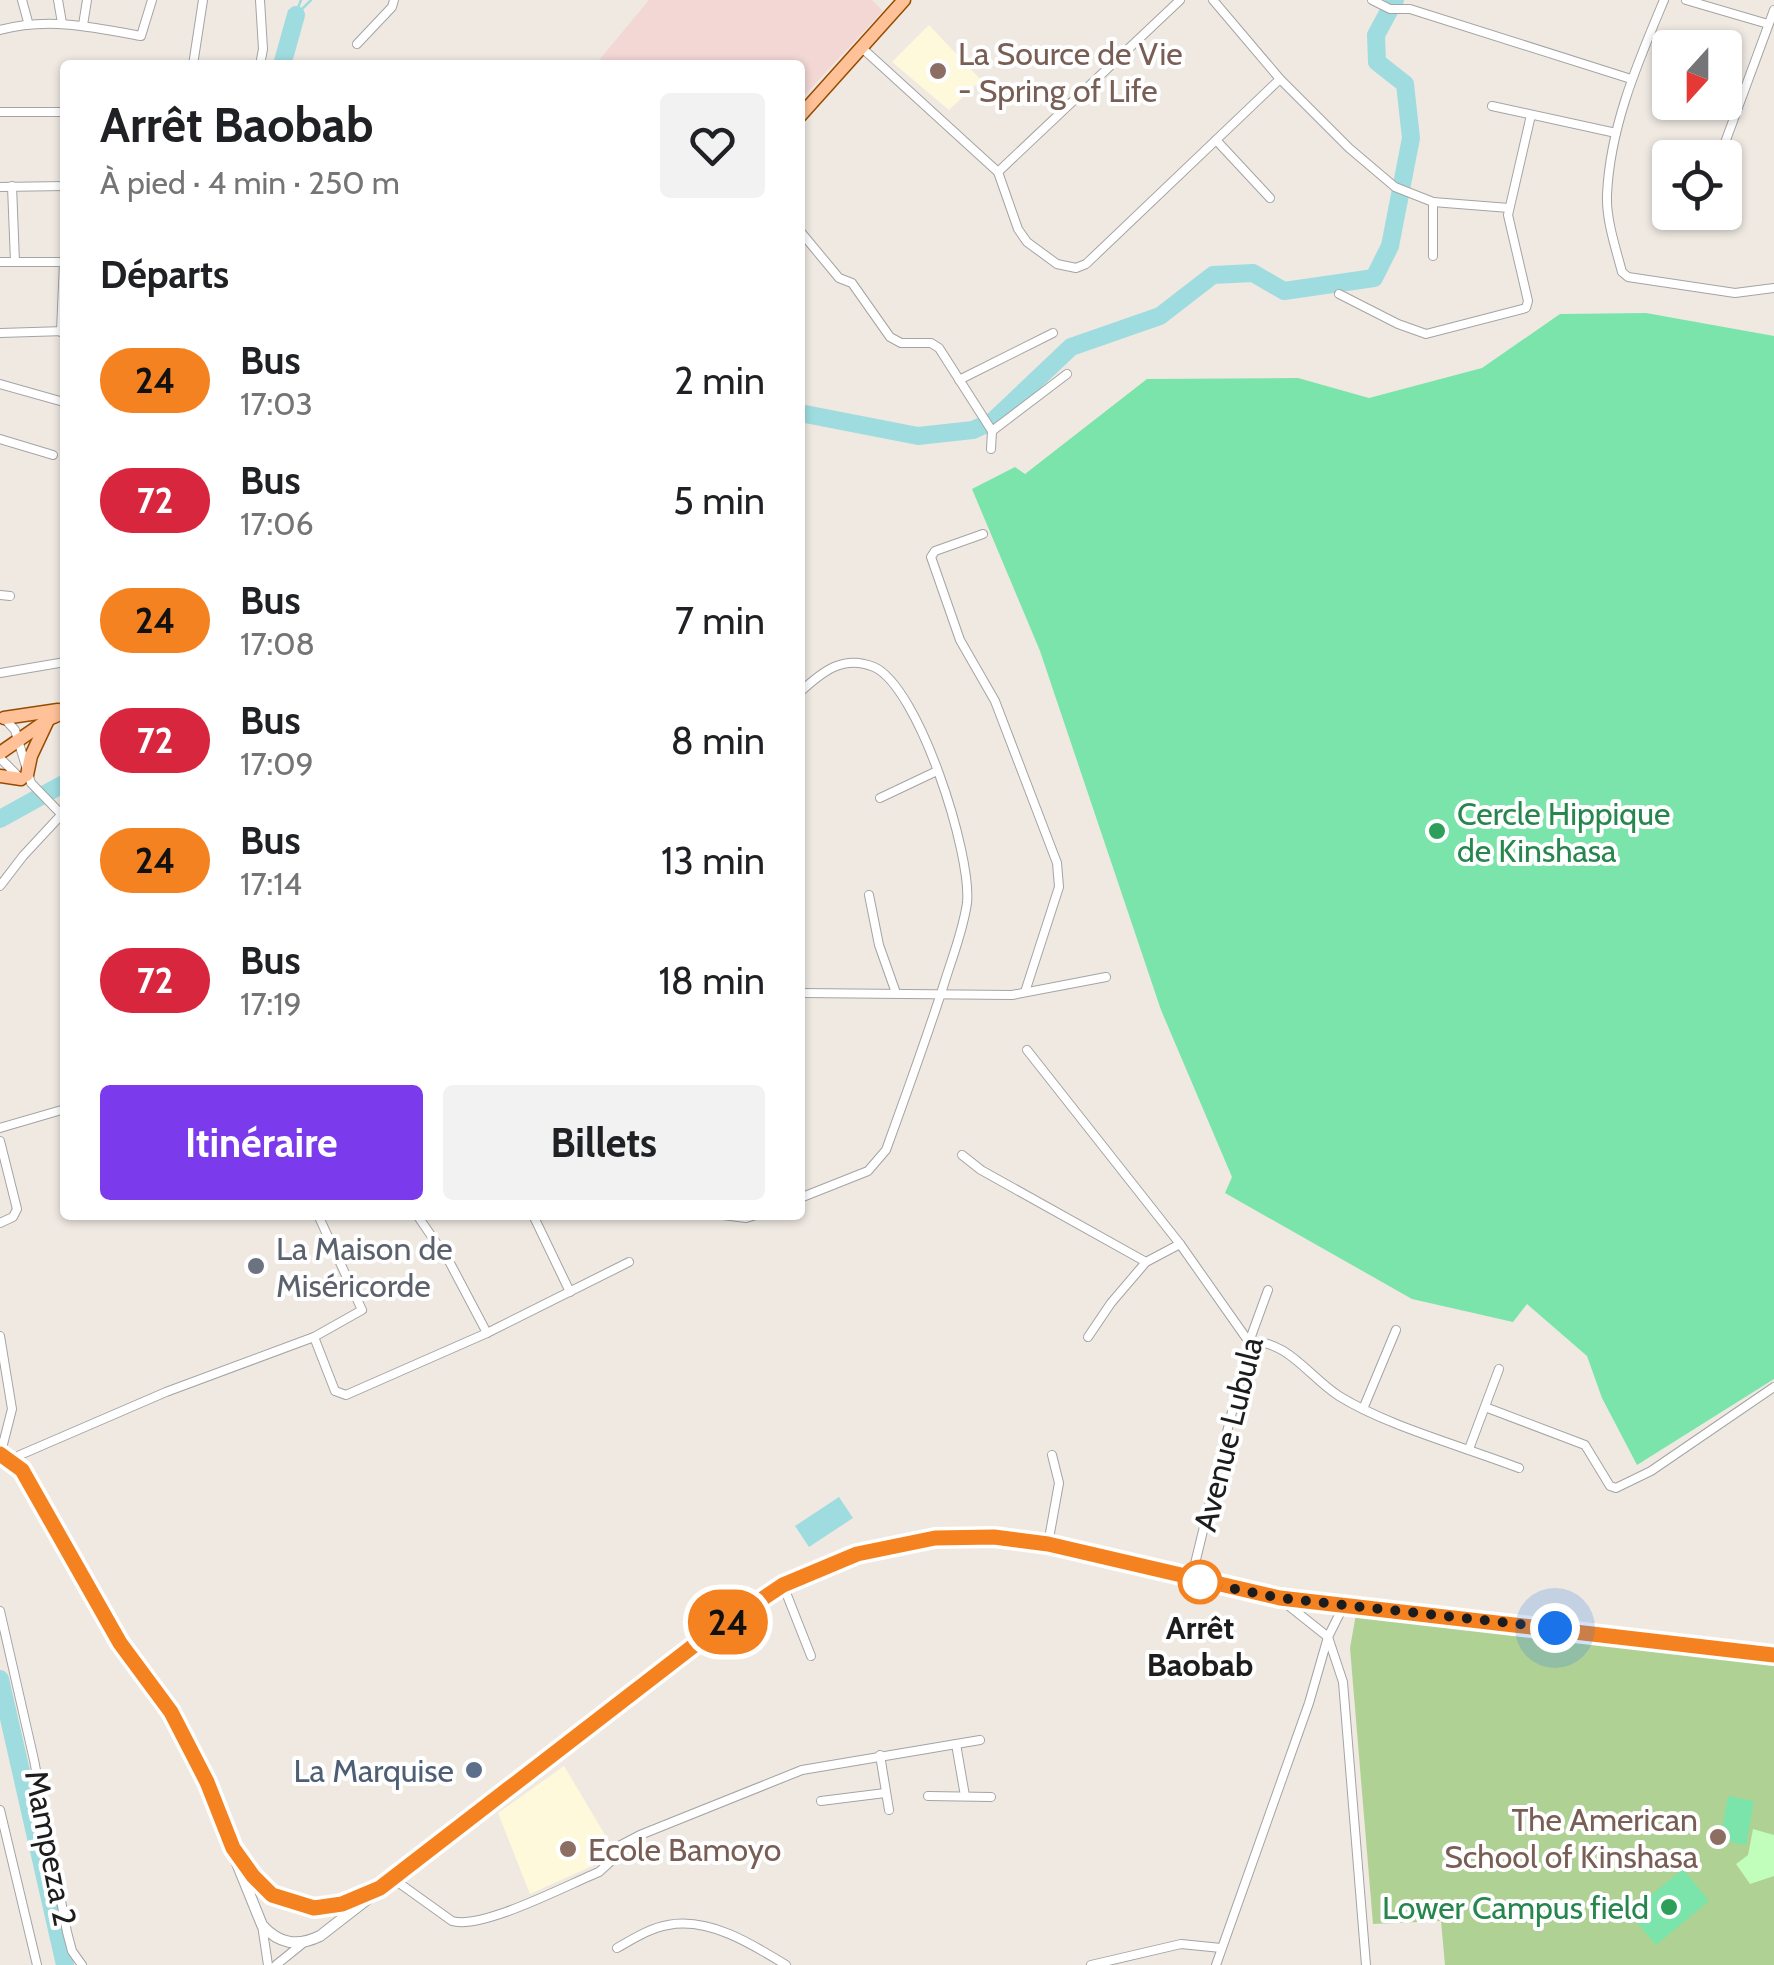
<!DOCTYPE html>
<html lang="fr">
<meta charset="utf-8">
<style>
body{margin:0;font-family:Cabin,sans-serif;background:#f2f2f2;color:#202124;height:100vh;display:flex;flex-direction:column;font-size:38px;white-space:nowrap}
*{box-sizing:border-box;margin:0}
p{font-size:32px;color:#757577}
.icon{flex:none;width:55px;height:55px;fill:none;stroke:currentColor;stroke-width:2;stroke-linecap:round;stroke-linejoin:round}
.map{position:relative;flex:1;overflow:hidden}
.side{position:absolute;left:60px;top:60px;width:745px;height:1160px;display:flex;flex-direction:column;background:#fff;border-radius:10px;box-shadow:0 2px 8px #0004}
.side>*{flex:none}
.badge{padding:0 20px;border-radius:32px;font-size:35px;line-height:65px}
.needle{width:65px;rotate:201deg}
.tools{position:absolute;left:1652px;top:30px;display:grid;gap:20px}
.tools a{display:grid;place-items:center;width:90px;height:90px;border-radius:10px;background:#fff;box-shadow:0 2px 8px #0004;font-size:50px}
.you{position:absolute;width:50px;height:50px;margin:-25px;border:8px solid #fff;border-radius:50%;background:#1a73e8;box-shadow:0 0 0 15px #1a73e833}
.map>.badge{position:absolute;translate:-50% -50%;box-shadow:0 0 0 5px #fff}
h2{padding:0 40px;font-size:38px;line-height:90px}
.round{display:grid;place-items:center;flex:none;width:105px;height:105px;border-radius:10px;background:#f2f2f2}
.overview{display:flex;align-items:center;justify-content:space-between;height:170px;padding:0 40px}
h1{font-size:48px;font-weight:700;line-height:75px}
.button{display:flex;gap:20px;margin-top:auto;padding:20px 40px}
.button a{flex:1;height:115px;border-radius:10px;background:#7c3aed;color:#fff;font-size:40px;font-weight:700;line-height:115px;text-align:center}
.button a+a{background:#f2f2f2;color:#202124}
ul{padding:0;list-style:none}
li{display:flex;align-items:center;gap:30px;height:120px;padding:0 40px}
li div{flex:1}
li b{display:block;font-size:38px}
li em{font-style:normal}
li .badge{min-width:110px;font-weight:700;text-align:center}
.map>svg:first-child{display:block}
.education{fill:#fff9db}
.military{fill:#f2d7d4}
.forest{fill:#b0d194}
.park{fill:#c1fdbb}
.pitch{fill:#7ae4aa}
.water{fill:#9fdce0}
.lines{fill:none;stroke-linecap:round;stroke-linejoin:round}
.stream{stroke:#9fdce0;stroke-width:2.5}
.river{stroke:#9fdce0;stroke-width:18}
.minor-casing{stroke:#a4a4a4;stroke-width:10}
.tertiary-casing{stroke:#a4a4a4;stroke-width:12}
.primary-casing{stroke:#964c00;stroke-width:15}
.minor{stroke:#fff;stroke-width:8}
.tertiary{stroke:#fff;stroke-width:10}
.primary{stroke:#ffc197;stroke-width:12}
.line-casing{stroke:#fff;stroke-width:22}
.line{stroke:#f58220;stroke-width:15}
.walk{stroke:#1d1d1d;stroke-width:10;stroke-dasharray:0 18}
.education-dot{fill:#8d6e63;stroke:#fff;stroke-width:4}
.leisure-dot{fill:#2e9e5b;stroke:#fff;stroke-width:4}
.worship-dot{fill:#6b7280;stroke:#fff;stroke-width:4}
.stop-dot{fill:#fff;stroke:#f58220;stroke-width:5}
.service-dot{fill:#5c6f8a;stroke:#fff;stroke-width:4}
.labels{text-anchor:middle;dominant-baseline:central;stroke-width:8;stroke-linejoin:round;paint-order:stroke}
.education-label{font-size:32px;fill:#785e54;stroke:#fff;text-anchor:start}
.leisure-label{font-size:32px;fill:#27864d;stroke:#fff;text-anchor:start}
.worship-label{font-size:32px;fill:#5b616d;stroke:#fff;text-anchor:start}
.street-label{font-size:32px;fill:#1d1d1d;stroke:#fff}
.stop-label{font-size:32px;font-weight:bold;fill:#1d1d1d;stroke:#fff}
.service-label{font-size:32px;fill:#4e5e75;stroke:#fff;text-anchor:end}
</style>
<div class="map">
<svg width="1774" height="1965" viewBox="0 0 1774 1965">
<rect width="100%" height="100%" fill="#efe9e2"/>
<g class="education">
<path d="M929 25 981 80 949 110 892 62Z"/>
<path d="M564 1766 614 1850 603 1861 530 1894 498 1813Z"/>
</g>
<path class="military" d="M649 0H872L883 11 800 100V65H595Z"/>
<path class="forest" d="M1356 1614H1390L1774 1661V1965H1445L1441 1921 1373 1924 1350 1648Z"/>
<path class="park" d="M1753 1829 1774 1835V1876L1750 1884 1736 1864 1748 1855Z"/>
<g class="pitch">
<path d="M1646 313 1774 336V1379L1637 1465 1602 1398 1587 1356 1527 1304 1513 1322 1412 1299 1225 1193 1232 1177 1161 1010 1040 651 972 489 1015 467 1025 474 1147 379 1298 378 1369 398 1482 368 1560 314Z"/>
<path d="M1728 1796 1754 1801 1746 1845 1720 1840Z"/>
<path d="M1683 1869 1709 1901 1656 1945 1629 1913Z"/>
</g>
<path class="water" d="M839 1497 853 1518 809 1547 795 1526Z"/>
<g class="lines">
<g class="stream">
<path d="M296 13 301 0"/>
<path d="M296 15 311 0"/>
</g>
<g class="river">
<path d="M282 65 296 15"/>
<path d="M800 413 918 436 973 430 993 421 1071 347 1160 316 1213 275 1253 273 1284 291 1374 278 1390 246 1411 138 1405 84 1377 62 1376 35 1395 0"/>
<path d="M0 819 65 783"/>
<path d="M0 1679 65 1965"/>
</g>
<g class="minor-casing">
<g id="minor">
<path d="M22 0 28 22"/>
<path d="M58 0 62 23"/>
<path d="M1213 0 1280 79 1349 148 1395 187 1433 202 1509 208"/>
<path d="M1372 0 1390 9H1410L1631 79"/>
<path d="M1664 0C1638 62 1610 126 1607 195 1606 220 1616 249 1622 272L1628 277 1735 293 1774 288"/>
<path d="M1686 0 1768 24"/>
<path d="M83 25 87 0"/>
<path d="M0 30C47 17 93 27 141 36L152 0"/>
<path d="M357 44 392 7 394 0"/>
<path d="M862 48 998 172 1018 229 1027 242 1057 264 1076 268 1086 264 1280 79"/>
<path d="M193 65 203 0"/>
<path d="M260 65 263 49 260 0"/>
<path d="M1492 106 1616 133"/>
<path d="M0 112H65"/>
<path d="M1216 140 1270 198"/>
<path d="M1723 148 1774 10"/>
<path d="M998 172 1180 0"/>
<path d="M12 186 15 262"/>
<path d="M0 187 65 186"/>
<path d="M1433 202V256"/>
<path d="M800 231 839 278 852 283 890 337 901 343H931L939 348 992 431 991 449"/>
<path d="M0 262H65"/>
<path d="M1339 294 1398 324 1426 334 1526 308 1528 301 1508 215 1531 115"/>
<path d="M61 332 64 262"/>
<path d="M0 333 65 331"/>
<path d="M959 380 1053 333"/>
<path d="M0 384 60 401"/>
<path d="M992 431 1067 374"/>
<path d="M0 439 53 455"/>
<path d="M983 534 935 551 931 557 960 640 995 701 1057 863 1059 887 1025 992"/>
<path d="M0 595 10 596"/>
<path d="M0 673 65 662"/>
<path d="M800 692C822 672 843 654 874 667 919 687 972 855 967 903 963 931 952 958 944 984 926 1040 906 1095 886 1150L868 1171 800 1198"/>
<path d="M4 718 15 730 31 783 65 818"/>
<path d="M0 758 18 776"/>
<path d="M880 798 937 771"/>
<path d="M0 886 23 856 62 814"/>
<path d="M869 895 879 945 896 993"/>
<path d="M800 993 1012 995 1106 977"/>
<path d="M1027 1050 1180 1244 1249 1342C1287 1339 1309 1377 1339 1396 1387 1426 1465 1447 1519 1468"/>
<path d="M0 1128 65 1109"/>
<path d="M0 1141 17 1209 13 1217 0 1223"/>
<path d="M962 1155 981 1170 1146 1262 1180 1244"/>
<path d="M417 1215 450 1263 487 1333"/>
<path d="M533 1215 570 1292"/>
<path d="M723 1215 746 1218 756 1215"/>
<path d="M0 1336 12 1409 0 1456"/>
<path d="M314 1337 362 1310 318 1215"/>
<path d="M1088 1337 1111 1303 1146 1262"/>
<path d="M1485 1407 1585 1445 1610 1486 1616 1488 1651 1471 1774 1387"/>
<path d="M1363 1409 1396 1330"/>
<path d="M1469 1449 1499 1369"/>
<path d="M14 1461 20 1455 166 1392 314 1337 335 1391 346 1395 487 1333 629 1262"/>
<path d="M1048 1544 1059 1483 1052 1455"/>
<path d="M1191 1580 1249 1342 1268 1290"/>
<path d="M783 1585 811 1656"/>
<path d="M1279 1598 1328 1637 1343 1682 1366 1965"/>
<path d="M0 1611 34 1760 67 1932 72 1951 82 1965"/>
<path d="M956 1744 965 1796"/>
<path d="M880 1755 889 1810"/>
<path d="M928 1796 991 1797"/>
<path d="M821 1801 885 1793"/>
<path d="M0 1810 37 1965"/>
<path d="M392 1878 452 1921C482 1930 567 1885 599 1872L610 1862 619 1846 640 1835 802 1770 980 1740"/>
<path d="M262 1925 268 1965"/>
<path d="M617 1948C633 1939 650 1928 668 1925 709 1917 752 1944 786 1965"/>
<path d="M276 1965 302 1944"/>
<path d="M1091 1965 1181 1944 1221 1948"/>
<path d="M1216 1965 1309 1703 1328 1637 1344 1605"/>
</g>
</g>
<g class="tertiary-casing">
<g id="tertiary">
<path d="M0 1453 22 1470 120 1643 171 1712 190 1747 262 1925C279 1944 297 1947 320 1936L705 1637 783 1585 857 1554 935 1538 995 1537 1048 1544 1279 1598 1774 1655"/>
<path d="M242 1861C276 1906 313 1920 366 1895"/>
</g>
</g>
<g class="primary-casing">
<g id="primary">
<path d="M800 116 904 0"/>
<path d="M4 718 58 710"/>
<path d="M0 753 49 719 65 712"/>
<path d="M27 775 31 756 47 722"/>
<path d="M0 776 21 779"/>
</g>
</g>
<use href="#minor" class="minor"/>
<use href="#tertiary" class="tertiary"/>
<use href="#primary" class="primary"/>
</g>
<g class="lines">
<g class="line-casing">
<path id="line" d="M0 1454 22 1470 120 1643 171 1712 207 1782 233 1848 253 1876 272 1895 314 1908 342 1904 380 1888 705 1637 783 1585 857 1554 935 1538 994 1537 1048 1544 1280 1598 1774 1655"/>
</g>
<use href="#line" class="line"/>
<path class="walk" d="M1200 1582 1191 1580 1280 1598 1555 1628"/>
</g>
<g class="education-dot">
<circle cx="938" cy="71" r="10"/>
<circle cx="1718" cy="1837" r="10"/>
<circle cx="568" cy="1849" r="10"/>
</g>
<g class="leisure-dot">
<circle cx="1437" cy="831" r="10"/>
<circle cx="1669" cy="1907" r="10"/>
</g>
<circle class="worship-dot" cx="256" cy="1266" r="10"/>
<circle class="stop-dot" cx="1200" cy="1582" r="20"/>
<circle class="service-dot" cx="474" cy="1770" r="10"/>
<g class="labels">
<g class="education-label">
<text x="958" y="53">La Source de Vie<tspan x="958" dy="37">- Spring of Life</tspan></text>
<text x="1698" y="1819" text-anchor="end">The American<tspan x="1698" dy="37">School of Kinshasa</tspan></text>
<text x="588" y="1849">Ecole Bamoyo</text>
</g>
<g class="leisure-label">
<text x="1457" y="813">Cercle Hippique<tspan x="1457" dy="37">de Kinshasa</tspan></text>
<text x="1649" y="1907" text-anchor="end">Lower Campus field</text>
</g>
<g class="worship-label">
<text x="276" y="1248">La Maison de<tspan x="276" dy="37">Miséricorde</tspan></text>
</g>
<g class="street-label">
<text transform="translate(1228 1434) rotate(-76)">Avenue Lubula</text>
<text transform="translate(51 1848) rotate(79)">Mampeza 2</text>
</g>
<g class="stop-label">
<text x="1200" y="1627">Arrêt<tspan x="1200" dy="37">Baobab</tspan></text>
</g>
<g class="service-label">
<text x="454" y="1770">La Marquise</text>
</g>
</g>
</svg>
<div class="tools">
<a><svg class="needle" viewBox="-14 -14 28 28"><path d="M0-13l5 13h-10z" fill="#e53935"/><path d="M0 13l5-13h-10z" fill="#757577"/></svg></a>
<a><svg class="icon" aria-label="locate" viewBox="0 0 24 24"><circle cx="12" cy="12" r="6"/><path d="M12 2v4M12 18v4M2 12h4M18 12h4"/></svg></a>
</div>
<div class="you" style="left:1555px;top:1628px"></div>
<b class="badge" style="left:728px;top:1622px;background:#f58220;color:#111">24</b>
<section class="side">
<div class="overview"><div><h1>Arrêt Baobab</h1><p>À pied · 4 min · 250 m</p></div><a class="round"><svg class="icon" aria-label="heart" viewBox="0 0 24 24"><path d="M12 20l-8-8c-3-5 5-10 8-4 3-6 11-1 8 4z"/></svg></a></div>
<h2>Départs</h2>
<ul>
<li><span class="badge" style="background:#f58220;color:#111">24</span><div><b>Bus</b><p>17:03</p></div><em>2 min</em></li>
<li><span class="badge" style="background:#d7263d;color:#fff">72</span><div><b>Bus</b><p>17:06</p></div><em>5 min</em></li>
<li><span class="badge" style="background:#f58220;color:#111">24</span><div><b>Bus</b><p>17:08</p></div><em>7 min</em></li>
<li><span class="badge" style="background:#d7263d;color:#fff">72</span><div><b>Bus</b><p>17:09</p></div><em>8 min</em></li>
<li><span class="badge" style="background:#f58220;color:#111">24</span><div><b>Bus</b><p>17:14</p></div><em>13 min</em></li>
<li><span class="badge" style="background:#d7263d;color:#fff">72</span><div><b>Bus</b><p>17:19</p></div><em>18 min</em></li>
</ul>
<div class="button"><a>Itinéraire</a><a>Billets</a></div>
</section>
</div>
